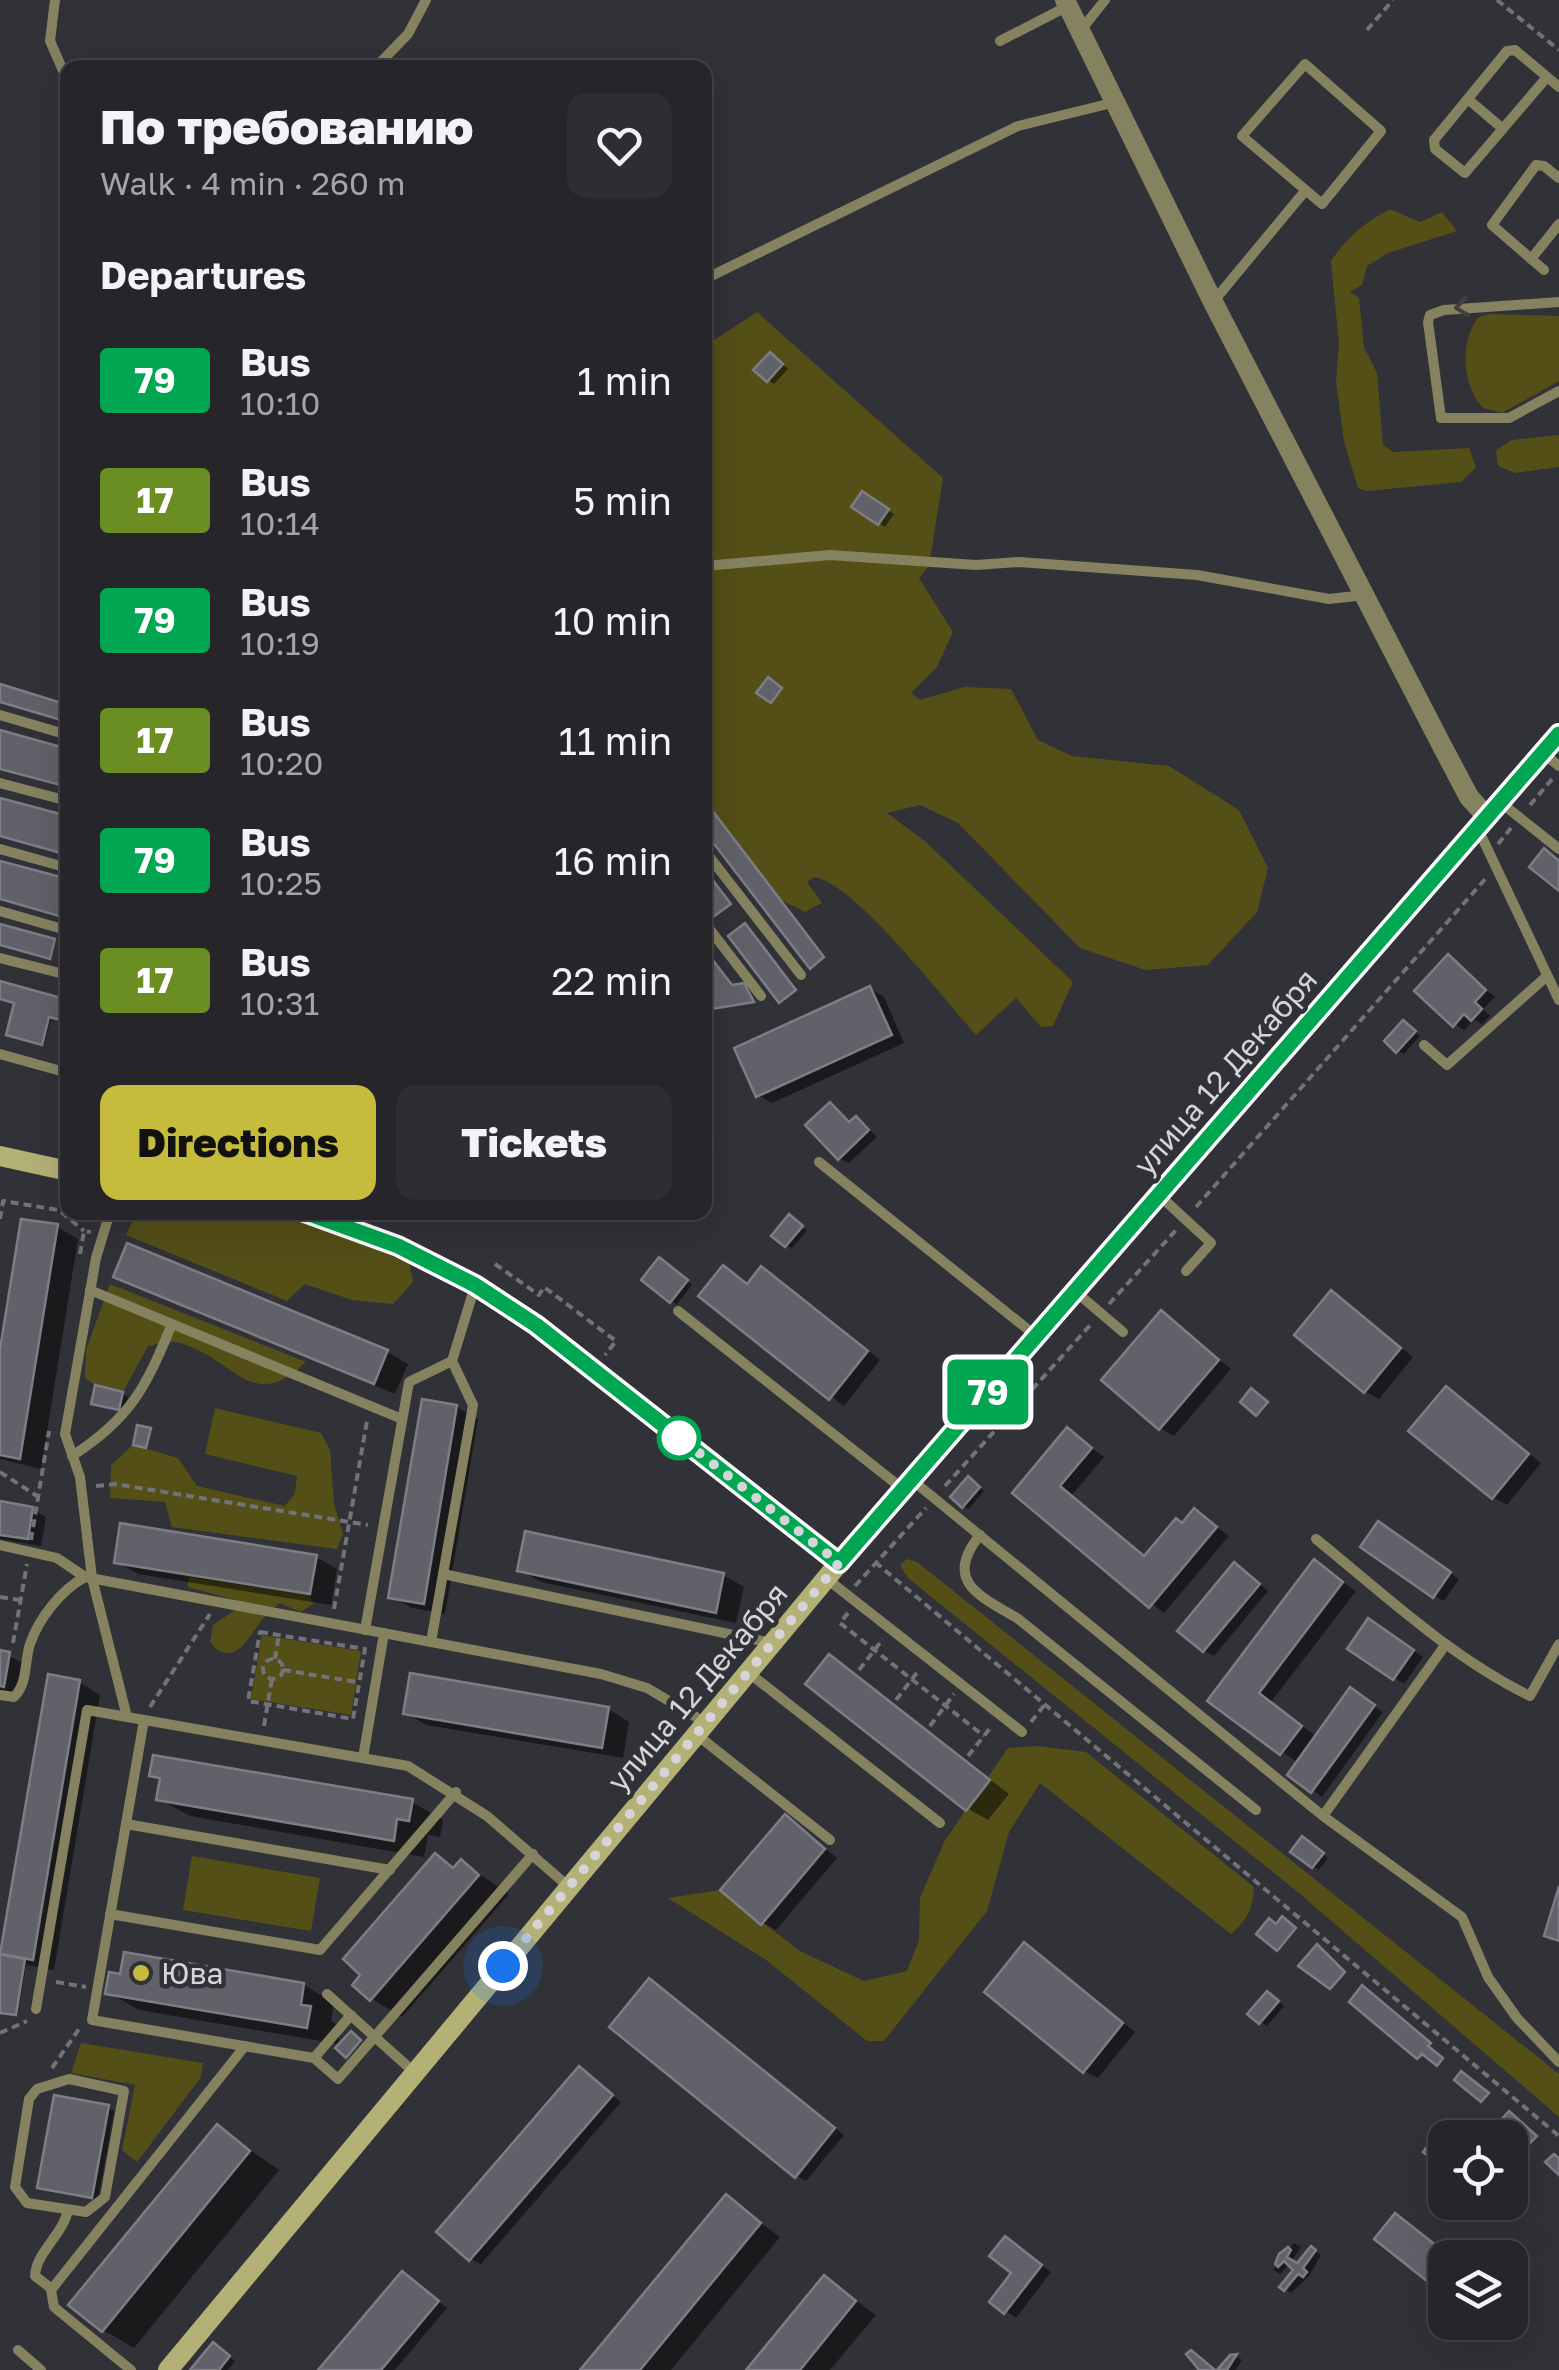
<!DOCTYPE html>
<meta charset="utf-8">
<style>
body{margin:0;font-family:"Golos Text",sans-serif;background:#2d2d32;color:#f1f3f6;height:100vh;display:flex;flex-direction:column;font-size:38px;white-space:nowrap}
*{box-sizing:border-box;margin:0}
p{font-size:32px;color:#a3a5a8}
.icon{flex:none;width:55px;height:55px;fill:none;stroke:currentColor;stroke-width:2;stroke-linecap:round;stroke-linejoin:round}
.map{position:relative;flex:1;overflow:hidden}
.side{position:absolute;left:60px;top:60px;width:652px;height:1160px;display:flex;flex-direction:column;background:#25252a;border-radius:20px;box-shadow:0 10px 40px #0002,0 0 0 2px #424247}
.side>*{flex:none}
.badge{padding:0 20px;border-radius:8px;font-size:35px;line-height:65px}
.tools{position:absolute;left:1428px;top:2120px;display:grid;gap:20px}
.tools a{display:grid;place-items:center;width:100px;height:100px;border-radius:20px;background:#25252a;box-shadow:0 10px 40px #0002,0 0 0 2px #424247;font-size:50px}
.you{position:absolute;width:50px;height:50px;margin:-25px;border:8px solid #fff;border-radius:50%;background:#1a73e8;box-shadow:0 0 0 15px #1a73e833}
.map>.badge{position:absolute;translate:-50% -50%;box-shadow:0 0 0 5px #fff}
h2{padding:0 40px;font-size:38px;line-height:90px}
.round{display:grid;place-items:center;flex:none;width:105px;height:105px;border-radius:20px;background:#2d2d32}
.headline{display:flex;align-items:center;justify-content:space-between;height:170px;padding:0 40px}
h1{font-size:48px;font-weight:800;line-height:75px}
.action{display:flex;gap:20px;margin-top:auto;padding:20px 40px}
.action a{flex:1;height:115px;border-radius:20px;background:#c5bc3d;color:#111;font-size:40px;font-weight:800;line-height:115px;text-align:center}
.action a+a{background:#2d2d32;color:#f1f3f6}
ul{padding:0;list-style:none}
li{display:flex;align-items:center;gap:30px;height:120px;padding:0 40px}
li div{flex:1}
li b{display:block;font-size:38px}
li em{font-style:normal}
li .badge{min-width:110px;font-weight:700;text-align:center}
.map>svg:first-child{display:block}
.green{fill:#544f17}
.shadow{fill:#0007}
.building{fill:#616169;stroke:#7d7d86;stroke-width:2.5}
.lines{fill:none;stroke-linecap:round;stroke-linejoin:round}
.path{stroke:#727278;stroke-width:4;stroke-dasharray:8 5;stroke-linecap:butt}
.lane{stroke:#85835f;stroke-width:10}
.street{stroke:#85835f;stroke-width:20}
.secondary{stroke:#b4b177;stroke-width:20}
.oneway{stroke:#424140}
.line-casing{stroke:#fff;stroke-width:22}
.line{stroke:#00a651;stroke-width:15}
.walk{stroke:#d4d4d9;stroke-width:10;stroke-dasharray:0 18}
.stop-dot{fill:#fff;stroke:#00a651;stroke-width:5}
.poi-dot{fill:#c5bc3d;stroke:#313138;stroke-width:4}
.labels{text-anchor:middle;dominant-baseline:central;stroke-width:9;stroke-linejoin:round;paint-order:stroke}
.street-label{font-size:30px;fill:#d4d4d9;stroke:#313138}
.poi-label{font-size:30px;fill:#d4d4d9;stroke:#313138;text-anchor:start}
</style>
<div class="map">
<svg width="1559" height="2370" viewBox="0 0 1559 2370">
<rect width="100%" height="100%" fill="#313138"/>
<g class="green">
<path d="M1390 209 1420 222 1442 212 1457 231 1388 253 1367 266 1362 285 1350 292 1359 298 1364 347 1377 373 1383 445 1394 452 1469 448 1476 467 1461 482 1367 491 1358 488 1344 441 1336 381 1339 344 1331 261C1347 237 1364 223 1390 209Z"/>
<path d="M757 312 943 478 929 566 919 578 953 632 937 667 911 693 920 700 964 687 1011 689 1038 740 1072 756 1169 766 1239 810 1268 868 1257 912 1208 965 1145 970 1080 948 958 823 920 805 887 813 926 842 1073 982 1053 1026 1041 1027 1016 998 976 1035C945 1001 855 883 814 877L807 882 822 903 805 912 781 900 705 801V346Z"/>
<path d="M1489 314 1559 316V381L1502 413 1483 408C1462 386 1459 340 1479 317Z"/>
<path d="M1559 435V467L1515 473 1498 466 1496 450 1512 440Z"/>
<path d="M136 1213H277L409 1261 413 1282 393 1304 352 1300 305 1284 287 1301 126 1235Z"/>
<path d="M110 1284 306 1362C252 1415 234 1358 180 1343 171 1340 158 1344 148 1346L123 1392 95 1385 85 1378 86 1350Z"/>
<path d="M215 1408 321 1433 330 1450 334 1503 343 1534 337 1549 172 1527 165 1502 110 1498 111 1465 133 1445 178 1458 197 1486 285 1506 295 1493 297 1476 205 1454Z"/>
<path d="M907 1559 917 1562 1559 2074V2117L1300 1894 908 1578 900 1565Z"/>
<path d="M188 1577 308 1595 314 1603 301 1612 279 1603C274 1610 266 1614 261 1621 248 1639 232 1670 210 1642L213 1625 234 1611 235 1600 188 1587Z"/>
<path d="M262 1635 361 1651 351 1715 251 1699Z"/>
<path d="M1037 1746 1086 1752 1254 1887C1253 1909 1247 1920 1231 1934L1040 1783 1009 1832 987 1911 884 2041H867L766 1960 668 1898 720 1890 800 1951 864 1981 907 1971 919 1940 920 1898 944 1842 1008 1748Z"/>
<path d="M192 1856 320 1878 311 1931 183 1910Z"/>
<path d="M81 2043 203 2063 201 2077 137 2162 122 2150 135 2085 71 2073Z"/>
</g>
<g class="shadow">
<path d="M776 358 788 369 774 384 768 380Z"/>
<path d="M863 494 894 514 885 527 855 506Z"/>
<path d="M705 673 715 683 709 689 705 687Z"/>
<path d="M0 863 68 882 61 915 0 898Z"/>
<path d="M1448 957 1495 997 1483 1009 1490 1016 1482 1024 1474 1020 1464 1030 1454 1024Z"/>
<path d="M0 984 52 1016 44 1044 11 1035 17 1003 0 998Z"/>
<path d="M870 989 884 997 904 1043 772 1103 758 1095Z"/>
<path d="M1410 1026 1420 1036 1404 1054 1398 1051Z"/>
<path d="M830 1105 852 1123 856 1119 866 1125 877 1137 849 1163 839 1158Z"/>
<path d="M705 1123 711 1126 715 1145 705 1158Z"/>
<path d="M796 1221 807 1231 792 1248 786 1245Z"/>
<path d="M57 1227 78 1239 41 1469 0 1459V1365Z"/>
<path d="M665 1264 692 1285 677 1304 671 1301Z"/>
<path d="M723 1268 749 1286 762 1270 776 1277 880 1360 844 1406 701 1296Z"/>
<path d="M116 1276 387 1352 408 1364 395 1394Z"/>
<path d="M1332 1293 1413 1357 1379 1399 1365 1391Z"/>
<path d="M1162 1313 1231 1369 1174 1436 1160 1428Z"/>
<path d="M1446 1389 1541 1463 1507 1505 1493 1497Z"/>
<path d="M122 1394 128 1397 125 1412 94 1403Z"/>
<path d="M457 1407 478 1419 445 1614 412 1608 391 1596Z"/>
<path d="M1067 1430 1104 1457 1072 1495 1146 1557 1195 1511 1229 1536 1164 1613 1015 1493Z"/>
<path d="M974 1483 984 1491 969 1509 963 1506Z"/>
<path d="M0 1504 32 1509 46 1517 41 1546 0 1539Z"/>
<path d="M1388 1530 1459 1579 1444 1601 1435 1596Z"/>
<path d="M316 1557 337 1569 331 1605 138 1574 117 1562Z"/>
<path d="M1315 1563 1356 1591 1271 1702 1317 1737 1361 1696 1383 1712 1322 1797 1290 1775 1298 1763 1211 1700Z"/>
<path d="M520 1570 723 1575 744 1587 736 1623 541 1582Z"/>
<path d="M1245 1571 1268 1591 1214 1656 1204 1650Z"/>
<path d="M1379 1627 1423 1657 1404 1684 1351 1648Z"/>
<path d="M0 1653 22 1662 18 1693 0 1690Z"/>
<path d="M830 1657 1009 1794 988 1820 967 1808Z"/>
<path d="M79 1682 100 1695 54 1970 26 1965 18 2015 0 2014V1957L12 1958 3 1953Z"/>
<path d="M608 1709 629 1722 623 1758 426 1725 406 1713Z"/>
<path d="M152 1775 412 1802 443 1820 440 1837 428 1835 424 1857 190 1816 159 1799 162 1781Z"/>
<path d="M785 1817 837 1858 776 1930 762 1922Z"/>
<path d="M1308 1843 1328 1858 1319 1870 1313 1866Z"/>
<path d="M436 1856 456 1868 462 1862 509 1894 402 2017 372 1999Z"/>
<path d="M1025 1945 1135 2032 1098 2078 1084 2071Z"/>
<path d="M304 1985 334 2003 331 2021 341 2027 338 2044 139 2010 108 1992Z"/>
<path d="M659 1986 844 2135 806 2181 797 2176Z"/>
<path d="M1273 1997 1284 2006 1267 2026 1261 2022Z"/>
<path d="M579 2069 621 2102 481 2264 471 2259Z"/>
<path d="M108 2108 114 2111 98 2200 40 2187Z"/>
<path d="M217 2127 279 2170 134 2348 103 2330Z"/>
<path d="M726 2197 780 2237 671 2370H584Z"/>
<path d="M1294 2243 1301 2247 1291 2262 1298 2266 1312 2249 1321 2255 1309 2276 1291 2293 1282 2287 1296 2270 1290 2263 1280 2274 1273 2270Z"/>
<path d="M1015 2244 1051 2272 1016 2318 992 2301 1014 2272Z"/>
<path d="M403 2274 447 2308 395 2370H321Z"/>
<path d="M825 2278 876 2315 830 2370H749Z"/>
<path d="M219 2348 235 2361 228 2370H193Z"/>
<path d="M1236 2356 1242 2360 1236 2370H1220Z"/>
</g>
<g class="building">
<path d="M770 352 783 364 767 382 753 370Z"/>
<path d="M862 491 889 509 878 525 851 507Z"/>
<path d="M768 677 782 688 771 703 756 693Z"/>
<path d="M0 684 68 705V722L0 702Z"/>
<path d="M0 730 68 749V787L0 769Z"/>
<path d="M0 798 68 816V855L0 836Z"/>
<path d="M705 801 824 957 810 969 705 832Z"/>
<path d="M1544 848 1559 861V891L1529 867Z"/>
<path d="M0 861 68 879 59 916 0 899Z"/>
<path d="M705 870 731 904 713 917 705 906Z"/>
<path d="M745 923 796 990 779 1003 728 936Z"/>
<path d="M0 924 55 939 50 959 0 945Z"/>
<path d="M705 950 732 985 744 983 754 1002 705 1010Z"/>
<path d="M1448 954 1486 990 1475 1002 1482 1009 1471 1021 1464 1014 1453 1027 1414 991Z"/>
<path d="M0 981 68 1000V1022L49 1017 42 1045 6 1035 14 1003 0 999Z"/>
<path d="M870 986 892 1035 756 1097 734 1048Z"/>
<path d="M1403 1020 1416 1031 1396 1053 1384 1041Z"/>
<path d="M830 1102 849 1122 856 1116 869 1130 838 1160 805 1125Z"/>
<path d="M789 1214 803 1226 785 1247 771 1236Z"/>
<path d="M21 1219 58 1224 20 1459 0 1455V1349Z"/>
<path d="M127 1243 388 1350 374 1384 113 1277Z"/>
<path d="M659 1257 688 1280 670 1303 641 1280Z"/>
<path d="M723 1265 747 1284 761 1266 868 1351 829 1400 698 1296Z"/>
<path d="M1331 1290 1401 1348 1364 1393 1294 1335Z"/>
<path d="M1161 1310 1219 1360 1159 1430 1101 1380Z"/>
<path d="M95 1385 123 1392 119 1410 91 1404Z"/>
<path d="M1446 1386 1529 1454 1492 1499 1408 1431Z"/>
<path d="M1251 1388 1268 1402 1256 1416 1240 1402Z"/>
<path d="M422 1399 457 1405 424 1604 388 1598Z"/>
<path d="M137 1425 151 1428 146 1448 133 1445Z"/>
<path d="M1067 1427 1092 1448 1060 1486 1144 1556 1176 1518 1182 1523 1194 1508 1217 1527 1149 1608 1012 1493Z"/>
<path d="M968 1476 980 1487 962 1508 950 1497Z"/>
<path d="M0 1501 33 1507 28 1539 0 1535Z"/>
<path d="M1378 1521 1451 1572 1433 1598 1360 1547Z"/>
<path d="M120 1523 317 1555 310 1594 114 1563Z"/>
<path d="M525 1531 724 1573 716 1613 517 1571Z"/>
<path d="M1314 1559 1343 1582 1259 1693 1302 1726 1280 1755 1207 1701Z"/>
<path d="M1234 1562 1260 1584 1203 1652 1177 1631Z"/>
<path d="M1368 1618 1414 1650 1393 1680 1347 1649Z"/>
<path d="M0 1650 10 1652 4 1687 0 1686Z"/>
<path d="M829 1654 990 1780 966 1811 805 1684Z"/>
<path d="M410 1673 609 1707 602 1748 403 1714Z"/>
<path d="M48 1674 80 1680 33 1960 0 1954Z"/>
<path d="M1350 1687 1375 1705 1311 1793 1287 1775Z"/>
<path d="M153 1755 413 1799 409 1821 397 1819 394 1841 156 1800 160 1778 149 1776Z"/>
<path d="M785 1814 825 1849 761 1925 720 1890Z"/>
<path d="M1302 1836 1324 1853 1312 1868 1290 1852Z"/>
<path d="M435 1853 453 1868 461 1859 479 1875 370 2001 352 1985 360 1975 343 1959Z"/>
<path d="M1559 1886V1941L1544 1936Z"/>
<path d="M1282 1916 1296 1928 1277 1951 1256 1934 1269 1918 1276 1924Z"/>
<path d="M1024 1942 1123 2023 1083 2073 984 1992Z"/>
<path d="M1317 1944 1345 1972 1330 1989 1298 1966Z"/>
<path d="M124 1952 304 1983 301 2005 311 2006 307 2028 105 1994 109 1972 120 1974Z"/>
<path d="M0 1954 25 1959 16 2015 0 2013Z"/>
<path d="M649 1978 835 2128 795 2178 609 2027Z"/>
<path d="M1362 1985 1431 2043 1428 2046 1443 2058 1437 2066 1422 2054 1417 2059 1349 2002Z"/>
<path d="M1267 1991 1279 2001 1259 2024 1247 2014Z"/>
<path d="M351 2031 361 2040 346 2058 335 2048Z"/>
<path d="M579 2066 613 2095 469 2261 436 2232Z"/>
<path d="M1461 2071 1489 2093 1481 2102 1454 2080Z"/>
<path d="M54 2095 109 2105 92 2198 37 2188Z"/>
<path d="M1509 2111 1537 2136 1528 2145 1501 2120Z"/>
<path d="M217 2124 250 2151 102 2332 68 2305Z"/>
<path d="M1435 2136 1445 2144V2169L1423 2152Z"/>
<path d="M1554 2154 1559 2158V2175L1545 2162Z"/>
<path d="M726 2194 761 2223 640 2370H580Z"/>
<path d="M1395 2213 1452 2258H1445L1442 2293 1374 2239Z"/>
<path d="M1005 2236 1042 2265 1004 2314 989 2302 1011 2273 989 2256Z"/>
<path d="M1311 2246 1316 2250 1303 2268 1307 2272 1303 2277 1298 2274 1284 2291 1279 2287 1293 2270 1284 2261 1278 2267 1275 2264 1279 2254 1288 2247 1291 2250 1287 2257 1297 2263Z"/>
<path d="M402 2271 439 2301 381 2370H318Z"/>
<path d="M824 2275 856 2301 800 2370H746Z"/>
<path d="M213 2342 230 2356 219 2370H190Z"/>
<path d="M1191 2350 1215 2370H1199L1186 2354Z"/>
<path d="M1237 2354 1227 2370H1217L1230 2355Z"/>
</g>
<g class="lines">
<g class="path">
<path d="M1497 0 1559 50"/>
<path d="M1367 30 1393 0"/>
<path d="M1530 805 1553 778"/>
<path d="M1498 844 1511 828"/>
<path d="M1196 1207 1487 877"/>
<path d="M0 1219 3 1201 59 1210 84 1231"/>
<path d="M80 1254 84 1231 91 1232"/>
<path d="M495 1264 539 1295 544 1287 616 1341 605 1355"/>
<path d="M1109 1304 1177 1229"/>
<path d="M0 1472 37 1496"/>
<path d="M96 1486 115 1484 368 1525"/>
<path d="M945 1486 1093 1322"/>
<path d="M31 1540 49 1431"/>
<path d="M875 1562 1559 2136"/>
<path d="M855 1586 926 1508"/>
<path d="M0 1597 20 1600"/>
<path d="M334 1609 367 1421"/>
<path d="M848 1613 840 1623 984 1736"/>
<path d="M260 1632 365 1649 353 1719 248 1701Z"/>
<path d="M13 1643 27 1564"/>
<path d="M275 1659 279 1634"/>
<circle cx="273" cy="1669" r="10"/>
<path d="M283 1670 357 1682"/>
<path d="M859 1670 883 1639"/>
<path d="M896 1700 919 1670"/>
<path d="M150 1707 210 1614"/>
<path d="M1031 1722 1046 1703"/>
<path d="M264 1726 272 1678"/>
<path d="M930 1726 954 1694"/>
<path d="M968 1756 991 1727"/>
<path d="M56 1982 86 1987"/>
<path d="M0 2033 27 2021"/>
<path d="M52 2068 81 2026"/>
</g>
<g class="lane">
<path d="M55 0 50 41 68 82"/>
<path d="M1081 30 1105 0"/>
<path d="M1000 41 1068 6"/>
<path d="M1305 64 1381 131 1322 204 1242 136Z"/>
<path d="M375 68 408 34 426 0"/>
<path d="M1547 77 1465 173 1435 149 1434 140 1507 51 1515 50 1559 87"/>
<path d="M1469 100 1503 129"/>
<path d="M1531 259 1559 224"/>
<path d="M1544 270 1492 225 1536 165 1544 166 1559 178"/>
<path d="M705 279 1018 126 1116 102"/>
<path d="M1213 302 1305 191"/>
<path d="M1559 302 1444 310 1430 315 1428 322 1441 418H1509L1559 391"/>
<path d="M705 566 830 555 976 565 1019 562 1197 575 1329 599 1365 595"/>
<path d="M0 715 68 735"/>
<path d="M1543 753 1559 766"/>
<path d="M0 783 68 801"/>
<path d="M1500 802 1559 849"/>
<path d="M1478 829 1559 1000"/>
<path d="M0 849 68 868"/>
<path d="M705 851 801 975"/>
<path d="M0 911 66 930"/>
<path d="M705 923 761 996"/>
<path d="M67 934 68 910"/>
<path d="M0 958 68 975"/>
<path d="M1424 1045 1447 1065 1547 976"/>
<path d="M0 1054 68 1073"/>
<path d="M819 1162 1036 1336"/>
<path d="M1159 1195 1211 1243 1186 1271"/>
<path d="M110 1212 96 1258 65 1434 80 1477 92 1578 127 1717"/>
<path d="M90 1290 402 1419"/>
<path d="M1076 1292 1123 1332"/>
<path d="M678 1311 904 1490"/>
<path d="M72 1456C131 1418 146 1387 172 1324"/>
<path d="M912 1480 1323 1816 1446 1644"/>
<path d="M980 1535C943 1581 979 1596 1017 1618L1256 1810"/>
<path d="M1316 1539C1384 1594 1450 1657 1530 1696L1559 1644"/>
<path d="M0 1545 57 1558 85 1577 601 1674 647 1688 706 1723"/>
<path d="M443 1574 772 1643"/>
<path d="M827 1579 1022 1732"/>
<path d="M365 1630 409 1382 452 1361 475 1286"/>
<path d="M431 1642 473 1405 452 1361"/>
<path d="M749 1673 940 1823"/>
<path d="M0 1695 14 1697C28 1683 24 1663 30 1644 39 1618 61 1590 85 1577"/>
<path d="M144 1720 92 2020 314 2058 338 2079 533 1854"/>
<path d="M697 1735 830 1840"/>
<path d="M363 1758 384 1633"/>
<path d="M1323 1816 1462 1917 1488 1977 1517 2018 1559 2062"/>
<path d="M126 1824 390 1870"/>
<path d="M110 1914 320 1950 456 1792"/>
<path d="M327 1994 415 2073"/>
<path d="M36 2009 87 1710 408 1766 487 1816 569 1887"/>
<path d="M314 2058 351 2015"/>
<path d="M69 2079 124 2091 105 2197 86 2212 27 2203 15 2187 29 2099 37 2089Z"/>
<path d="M52 2289 35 2276C36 2252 63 2235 68 2210"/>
<path d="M18 2350 41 2370"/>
<path d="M131 2370 54 2307 51 2290 245 2046"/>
</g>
<path class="street" d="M1065 0 1213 302 1440 742 1469 797 1487 817"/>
<g class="secondary">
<path d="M0 1156 68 1171"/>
<path d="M304 1212 398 1246 475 1285 536 1325 839 1563"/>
<path d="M168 2370 839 1563 1559 734"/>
</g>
</g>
<defs><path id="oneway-chevron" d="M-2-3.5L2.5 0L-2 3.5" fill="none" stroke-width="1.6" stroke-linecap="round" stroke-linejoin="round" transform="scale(2.5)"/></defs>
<use class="oneway" href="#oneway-chevron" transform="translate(1462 307) rotate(172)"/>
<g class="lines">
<g class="line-casing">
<path id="line" d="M304 1212 398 1246 475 1285 536 1325 839 1563 1559 734"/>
</g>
<use href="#line" class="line"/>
<path class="walk" d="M503 1966 839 1563 670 1430 679 1438"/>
</g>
<circle class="stop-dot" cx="679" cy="1438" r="20"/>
<circle class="poi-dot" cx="141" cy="1973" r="10"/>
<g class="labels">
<g class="street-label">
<text transform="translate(1225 1072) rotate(-49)">улица 12 Декабря</text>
<text transform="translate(697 1687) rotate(-50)">улица 12 Декабря</text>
</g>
<g class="poi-label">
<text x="161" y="1973">Юва</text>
</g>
</g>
</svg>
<div class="tools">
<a><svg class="icon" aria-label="locate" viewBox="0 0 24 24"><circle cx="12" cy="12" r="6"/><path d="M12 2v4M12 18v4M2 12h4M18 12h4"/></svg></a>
<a><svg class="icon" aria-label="layers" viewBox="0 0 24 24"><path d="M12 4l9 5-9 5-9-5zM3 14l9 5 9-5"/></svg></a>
</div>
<div class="you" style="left:503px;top:1966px"></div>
<b class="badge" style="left:988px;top:1392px;background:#00a651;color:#fff">79</b>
<section class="side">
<div class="headline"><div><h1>По требованию</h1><p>Walk · 4 min · 260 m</p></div><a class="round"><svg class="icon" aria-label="heart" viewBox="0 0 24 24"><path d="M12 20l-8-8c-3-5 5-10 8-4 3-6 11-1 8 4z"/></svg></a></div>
<h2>Departures</h2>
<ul>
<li><span class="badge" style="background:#00a651;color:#fff">79</span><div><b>Bus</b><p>10:10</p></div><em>1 min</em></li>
<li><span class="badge" style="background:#6b8e23;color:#fff">17</span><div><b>Bus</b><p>10:14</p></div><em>5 min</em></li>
<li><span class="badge" style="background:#00a651;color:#fff">79</span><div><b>Bus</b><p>10:19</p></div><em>10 min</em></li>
<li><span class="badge" style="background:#6b8e23;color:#fff">17</span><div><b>Bus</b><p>10:20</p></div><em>11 min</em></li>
<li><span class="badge" style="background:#00a651;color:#fff">79</span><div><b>Bus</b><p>10:25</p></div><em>16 min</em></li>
<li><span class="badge" style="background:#6b8e23;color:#fff">17</span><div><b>Bus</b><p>10:31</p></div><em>22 min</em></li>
</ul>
<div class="action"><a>Directions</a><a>Tickets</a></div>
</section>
</div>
